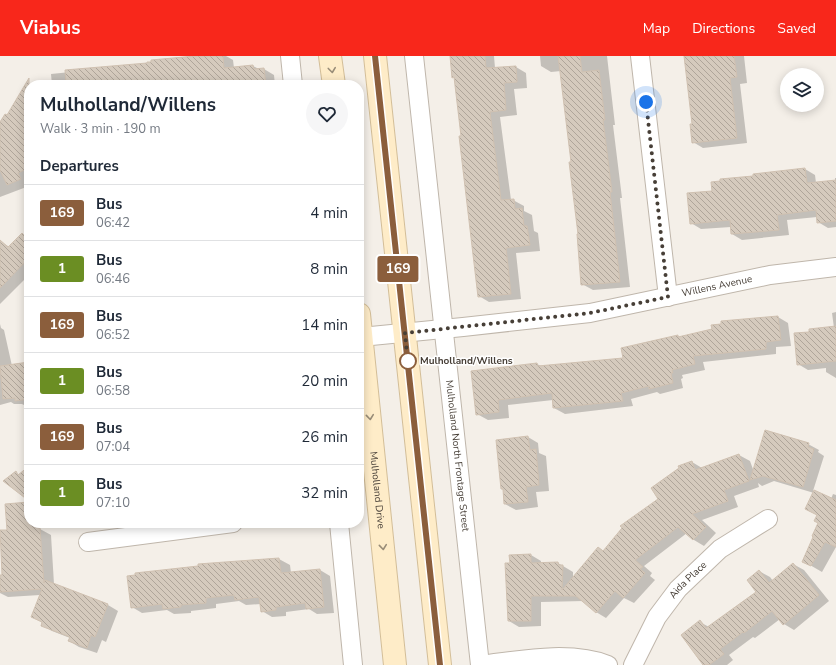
<!DOCTYPE html>
<meta charset="utf-8">
<style>
body{margin:0;font-family:"Nunito Sans",sans-serif;background:#f6f6f7;color:#1f2937;height:100vh;display:flex;flex-direction:column;font-size:15px;white-space:nowrap}
*{box-sizing:border-box;margin:0}
p{font-size:13px;color:#747a83}
.icon{flex:none;width:22px;height:22px;fill:none;stroke:currentColor;stroke-width:2;stroke-linecap:round;stroke-linejoin:round}
.map{position:relative;flex:1;overflow:hidden}
.details{position:absolute;left:24px;top:24px;width:340px;height:448px;display:flex;flex-direction:column;background:#fff;border-radius:16px;box-shadow:0 2px 10px #0003}
.details>*{flex:none}
.badge{padding:0 8px;border-radius:3px;font-size:14px;line-height:26px}
.fabs{position:absolute;left:780px;top:12px;display:grid;gap:8px}
.fabs a{display:grid;place-items:center;width:44px;height:44px;border-radius:50%;background:#fff;box-shadow:0 2px 10px #0003;font-size:20px}
.you{position:absolute;width:20px;height:20px;margin:-10px;border:3px solid #fff;border-radius:50%;background:#1a73e8;box-shadow:0 0 0 6px #1a73e833}
.map>.badge{position:absolute;translate:-50% -50%;box-shadow:0 0 0 2px #fff}
h2{padding:0 16px;font-size:15px;line-height:36px}
.round{display:grid;place-items:center;flex:none;width:42px;height:42px;border-radius:21px;background:#f6f6f7}
.headline{display:flex;align-items:center;justify-content:space-between;height:68px;padding:0 16px}
h1{font-size:19px;font-weight:700;line-height:30px}
ul{padding:0;list-style:none}
li{display:flex;align-items:center;gap:12px;height:56px;padding:0 16px;border-top:1px solid #e0e1e3}
li div{flex:1}
li b{display:block;font-size:15px}
li em{font-style:normal}
li .badge{min-width:44px;font-weight:700;text-align:center}
header{display:flex;align-items:center;gap:24px;box-sizing:border-box;height:56px;padding:0 20px;background:#f8271b;color:#fff}
header strong{font-size:19px}
nav{display:flex;gap:22px;margin-inline-start:auto;font-size:14px}
.map>svg:first-child{display:block}
.shadow{fill:#0003}
.building{fill:url(#building-back-hatch);stroke:#d0c1b1}
.lines{fill:none;stroke-linecap:round;stroke-linejoin:round}
.street-casing{stroke:#bfb6ab;stroke-width:20}
.secondary-casing{stroke:#d3be98;stroke-width:24}
.street{stroke:#fff;stroke-width:18}
.secondary{stroke:#feecc8;stroke-width:22}
.oneway{stroke:#998d78}
.line-casing{stroke:#fff;stroke-width:9}
.line{stroke:#8b5e3c;stroke-width:6}
.walk{stroke:#473f37;stroke-width:4;stroke-dasharray:0 7.2}
.stop-dot{fill:#fff;stroke:#8b5e3c;stroke-width:2}
.labels{text-anchor:middle;dominant-baseline:central;stroke-width:3;stroke-linejoin:round;paint-order:stroke}
.street-label{font-size:10px;fill:#473f37;stroke:#fff}
.stop-label{font-size:10px;font-weight:bold;fill:#473f37;stroke:#fff;text-anchor:start}
</style>
<header>
<strong>Viabus</strong>
<nav><a>Map</a><a>Directions</a><a>Saved</a></nav>
</header>
<div class="map">
<svg width="836" height="609" viewBox="0 0 836 609">
<defs>
<pattern id="building-back-hatch" width="6" height="6" patternUnits="userSpaceOnUse"><rect width="6" height="6" fill="#d5cabd"/><path d="M-1 5l2 2M0 0l6 6M5-1l2 2" fill="none" stroke="#afa59a"/></pattern>
</defs>
<rect width="100%" height="100%" fill="#f4efe8"/>
<g class="shadow">
<path d="M205 0H226L233 4 234 12 253 10 259 13H264L274 19 275 29H52L51 18 148 8Z"/>
<path d="M451 0H494L495 12 516 11 526 17 527 32 514 33 517 59 500 61 511 144H513L524 150V155L532 159 534 175 538 177 540 195 516 197 521 243 489 246 479 240 455 22 453 21Z"/>
<path d="M540 0H607L615 69H613L622 142H620L630 231 593 234 582 228 580 178 561 15 551 16 541 10Z"/>
<path d="M685 0H744L747 27 740 28 747 87 703 92 693 86V69Z"/>
<path d="M29 34V130L0 141V68Z"/>
<path d="M805 113 815 119 816 127 835 125V122H836V171L828 172 818 166 817 161 787 164 789 179 742 184 732 178 731 171 701 173 691 167 713 136 754 121Z"/>
<path d="M22 178 29 182V219L0 248V186L10 191Z"/>
<path d="M836 256V322L826 316V312L808 314 798 308 810 276 834 272 832 257Z"/>
<path d="M778 261 788 267 791 290 776 291V298L703 306 705 314 682 319 683 322 681 323 683 332 660 338 657 336 631 343 633 350 565 358 554 352 553 344 508 349 509 362 488 364 477 358 537 308 541 310 625 303 678 280 680 282Z"/>
<path d="M0 268 1 272 4 274 12 310 29 307V350H26L22 348H14L11 346 0 349Z"/>
<path d="M528 381 538 387 539 397 546 400 549 435 536 436 538 451 516 454 505 448 504 434 502 433Z"/>
<path d="M808 388 819 394 818 396 824 400 813 435 831 443 833 438 836 439V491L822 516 803 505 819 467 814 437 774 425 762 430 758 427 759 431 734 440 738 451 702 464 716 477 704 490 694 484 687 477 644 510 652 517 650 520 655 524 634 547 624 542 606 562 596 556 584 545 541 546V570L519 571 509 565 511 508 531 499 541 505V507H558L573 516V522L599 492 604 495 659 443 692 406 702 412 739 399 750 405 754 416Z"/>
<path d="M29 447V467H37L29 473H40L51 479 54 528 108 549 118 555 106 586 102 584 97 597 79 591 69 585 70 582 52 575 42 569 43 567 32 561 40 539 8 541 0 537V520H4L8 475Z"/>
<path d="M279 503 290 509 291 517 320 514 330 520 334 557 317 558 309 553 286 556V560L272 561 262 555 261 548 246 549 239 545 216 548V552L191 555V557L174 558 167 554 142 557 132 551 200 511 199 509Z"/>
<path d="M793 508 804 514 829 545 794 574 784 568 780 563 755 582 753 581 729 599 733 604 727 609H704L700 566 709 571 757 536 759 515 770 521 773 525Z"/>
</g>
<g class="building">
<path d="M195 0H223L224 12 253 9 254 13 264 12 266 29H66L65 14 147 7V6H151V4Z"/>
<path d="M450 0H485L486 12 516 10 517 26 504 27 506 54 490 56 501 144 514 143 515 153 522 152 524 170H527L530 189 506 192 511 238 478 241 459 80H461L454 21 452 22Z"/>
<path d="M558 0H580L582 16 599 14 605 64H603L612 136H610L620 226 581 229 577 178H578L569 106H571Z"/>
<path d="M684 0H734L737 21 730 22 737 82 692 87 690 68H692Z"/>
<path d="M29 22V112L18 117 21 123 7 129 0 114V66L5 58 7 59Z"/>
<path d="M805 112 807 127 836 124V165L817 167 816 154 777 159 779 174 731 178 730 164 690 168 687 137 712 135 711 126 720 125V123L753 120V118Z"/>
<path d="M22 177 29 185V202L0 232V184L8 191Z"/>
<path d="M778 260 781 284 766 286V293L693 300 695 308 672 314 673 317H671L673 327 649 333V330L621 337 623 345 553 352 552 337 498 344 499 356 476 359 471 315 537 307 538 310 623 302 621 292 678 279V281L712 273 711 269 721 268V265Z"/>
<path d="M836 270V305L797 309 794 277 809 276V273Z"/>
<path d="M29 306V343L15 345V342L3 343 0 310Z"/>
<path d="M765 374 809 387 808 391 814 393 803 431 763 420 750 424Z"/>
<path d="M528 380 530 394 536 393 539 429 526 431 528 446 504 448 503 433H501L496 384Z"/>
<path d="M739 398 749 425 724 434 728 445 692 458 706 471 693 484 678 471 635 504 643 511 640 513 645 517 623 542 615 535 596 557 576 540H531V565H508L505 507H510L509 499 531 498V507L558 506 559 509H563L562 534 598 491 603 495 622 472 620 470 658 443 651 432 679 412 678 410 692 405 695 414Z"/>
<path d="M29 410V445L3 425 16 415 18 419Z"/>
<path d="M814 434 836 444V491L825 486 811 510 802 506 813 481 812 480 818 467 814 465 817 459 805 453Z"/>
<path d="M29 446V467H37L38 472H40L44 527 45 524 108 548 95 581 91 579 87 592 68 585 70 581 41 570 42 566 31 561 42 533 0 536V519H2L0 474H7L5 448Z"/>
<path d="M279 502 281 517 320 513 324 551 306 553 305 547 276 551V554L261 556 259 541 235 544 234 539 206 542V547L181 549V551L163 553 162 548 131 552 127 520 135 519V517L198 510V508Z"/>
<path d="M793 507 819 539 783 569 772 555 744 577 743 576 720 593 724 598 709 609H703L681 579 700 564 706 572 756 536 747 524 759 514 769 527Z"/>
</g>
<g class="lines">
<g class="street-casing">
<g id="street">
<path d="M290 0 293 29"/>
<path id="s1" d="M414 0 480 609"/>
<path d="M640 0 668 241"/>
<path id="s2" d="M361 281 463 271 590 257 770 219 836 211"/>
<path d="M339 467 353 609"/>
<path d="M88 486 233 467"/>
<path d="M480 609C519 604 571 594 608 609"/>
<path id="s3" d="M633 609 657 561 678 533 720 493 768 463"/>
</g>
</g>
<g class="secondary-casing">
<g id="secondary">
<path d="M330 0 334 29"/>
<path d="M375 0 440 609"/>
<path id="s4" d="M359 258 395 609"/>
</g>
</g>
<use href="#street" class="street"/>
<use href="#secondary" class="secondary"/>
</g>
<defs><path id="oneway-chevron" d="M-2-3.5L2.5 0L-2 3.5" fill="none" stroke-width="1.6" stroke-linecap="round" stroke-linejoin="round"/></defs>
<g class="oneway">
<use href="#oneway-chevron" transform="translate(332 14) rotate(83)"/>
<use href="#oneway-chevron" transform="translate(370 361) rotate(84)"/>
<use href="#oneway-chevron" transform="translate(383 491) rotate(84)"/>
</g>
<g class="lines">
<g class="line-casing">
<path id="line" d="M375 0 440 609"/>
</g>
<use href="#line" class="line"/>
<path class="walk" d="M408 305V309L405 277 590 257 668 241 646 46"/>
</g>
<circle class="stop-dot" cx="408" cy="305" r="8"/>
<g class="labels">
<g class="street-label">
<text stroke="none"><textPath href="#s2" startOffset="360">Willens Avenue</textPath></text>
<text stroke="none"><textPath href="#s1" startOffset="402">Mulholland North Frontage Street</textPath></text>
<text stroke="none"><textPath href="#s4" startOffset="177">Mulholland Drive</textPath></text>
<text stroke="none"><textPath href="#s3" startOffset="102">Aida Place</textPath></text>
</g>
<g class="stop-label">
<text x="420" y="305">Mulholland/Willens</text>
</g>
</g>
</svg>
<div class="fabs">
<a><svg class="icon" aria-label="layers" viewBox="0 0 24 24"><path d="M12 4l9 5-9 5-9-5zM3 14l9 5 9-5"/></svg></a>
</div>
<div class="you" style="left:646px;top:46px"></div>
<b class="badge" style="left:398px;top:213px;background:#8b5e3c;color:#fff">169</b>
<section class="details">
<div class="headline"><div><h1>Mulholland/Willens</h1><p>Walk · 3 min · 190 m</p></div><a class="round"><svg class="icon" aria-label="heart" viewBox="0 0 24 24"><path d="M12 20l-8-8c-3-5 5-10 8-4 3-6 11-1 8 4z"/></svg></a></div>
<h2>Departures</h2>
<ul>
<li><span class="badge" style="background:#8b5e3c;color:#fff">169</span><div><b>Bus</b><p>06:42</p></div><em>4 min</em></li>
<li><span class="badge" style="background:#6b8e23;color:#fff">1</span><div><b>Bus</b><p>06:46</p></div><em>8 min</em></li>
<li><span class="badge" style="background:#8b5e3c;color:#fff">169</span><div><b>Bus</b><p>06:52</p></div><em>14 min</em></li>
<li><span class="badge" style="background:#6b8e23;color:#fff">1</span><div><b>Bus</b><p>06:58</p></div><em>20 min</em></li>
<li><span class="badge" style="background:#8b5e3c;color:#fff">169</span><div><b>Bus</b><p>07:04</p></div><em>26 min</em></li>
<li><span class="badge" style="background:#6b8e23;color:#fff">1</span><div><b>Bus</b><p>07:10</p></div><em>32 min</em></li>
</ul>
</section>
</div>
